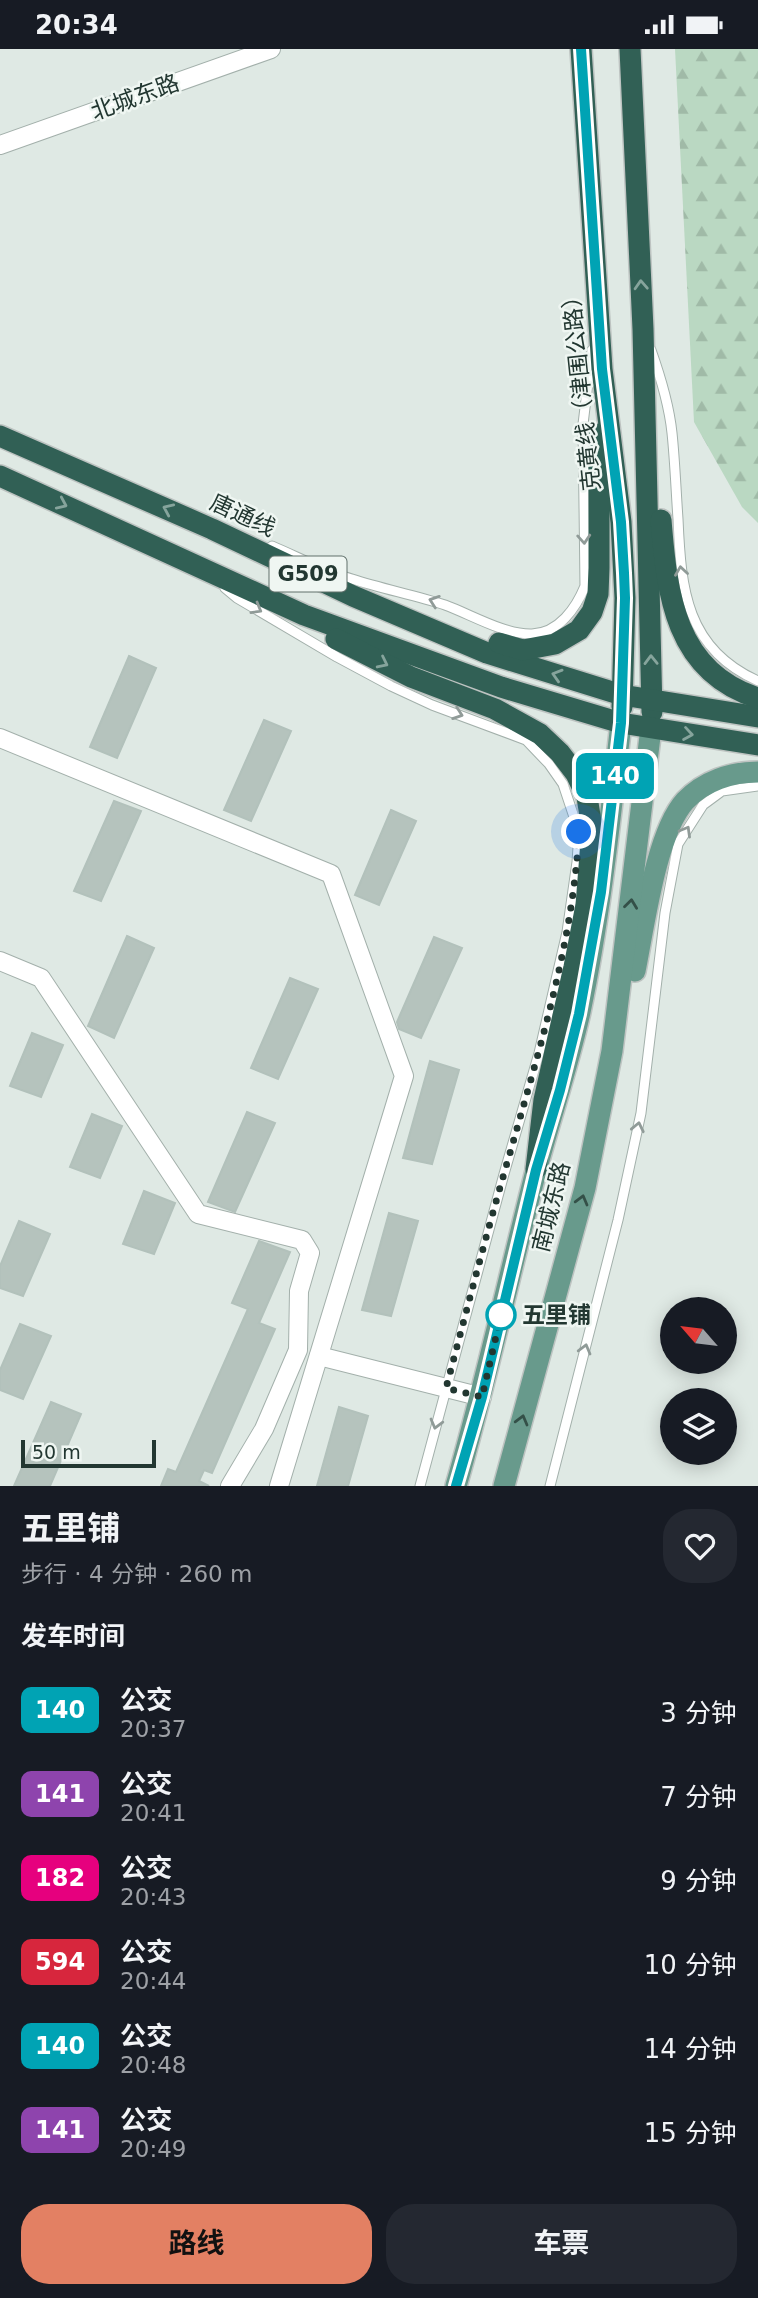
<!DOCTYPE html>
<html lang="zh">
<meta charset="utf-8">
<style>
body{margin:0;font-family:"DejaVu Sans","Noto Sans SC",sans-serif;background:#242831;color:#f1f3f6;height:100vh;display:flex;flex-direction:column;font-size:26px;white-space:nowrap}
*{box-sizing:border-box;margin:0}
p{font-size:23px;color:#9ea1a6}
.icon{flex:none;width:38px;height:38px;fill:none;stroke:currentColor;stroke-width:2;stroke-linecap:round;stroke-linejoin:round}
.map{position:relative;height:1437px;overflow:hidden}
.details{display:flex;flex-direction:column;background:#171b24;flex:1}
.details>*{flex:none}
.badge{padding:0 14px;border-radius:10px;font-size:24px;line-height:46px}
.needle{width:46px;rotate:298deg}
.controls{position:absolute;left:660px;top:1248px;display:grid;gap:14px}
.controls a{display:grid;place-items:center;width:77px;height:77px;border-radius:50%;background:#171b24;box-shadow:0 4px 18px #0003;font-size:35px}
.scale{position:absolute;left:21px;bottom:18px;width:135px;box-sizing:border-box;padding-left:7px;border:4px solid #223731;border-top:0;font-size:19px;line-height:24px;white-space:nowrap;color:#223731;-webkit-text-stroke:5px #eff6f2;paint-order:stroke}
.you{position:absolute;width:35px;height:35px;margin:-18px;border:5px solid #fff;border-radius:50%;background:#1a73e8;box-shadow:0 0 0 10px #1a73e833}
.map>.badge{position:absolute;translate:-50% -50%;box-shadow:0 0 0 4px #fff}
h2{padding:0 21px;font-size:26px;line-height:63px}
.round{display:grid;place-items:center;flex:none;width:74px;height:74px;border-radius:28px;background:#242831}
.overview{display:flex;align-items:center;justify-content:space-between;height:119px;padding:0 21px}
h1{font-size:33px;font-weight:700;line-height:52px}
.action{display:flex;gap:14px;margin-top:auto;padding:14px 21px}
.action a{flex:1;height:80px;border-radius:28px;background:#e38063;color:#111;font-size:28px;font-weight:700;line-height:80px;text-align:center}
.action a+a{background:#242831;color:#f1f3f6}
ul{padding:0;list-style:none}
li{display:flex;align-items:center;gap:21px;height:84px;padding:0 21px}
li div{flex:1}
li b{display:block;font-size:26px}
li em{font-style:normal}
li .badge{min-width:77px;font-weight:700;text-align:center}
.status{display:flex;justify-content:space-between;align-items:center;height:49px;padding:0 35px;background:#171b24;direction:ltr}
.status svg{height:19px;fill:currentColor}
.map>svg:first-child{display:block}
.forest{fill:url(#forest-firs)}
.building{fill:#b5c3bd;stroke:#b2c1bb;stroke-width:2}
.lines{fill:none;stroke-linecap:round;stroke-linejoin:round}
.lane-casing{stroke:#a3b0ab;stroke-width:11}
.street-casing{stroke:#a3b0ab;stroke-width:20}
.primary-casing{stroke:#bdc3c1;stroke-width:24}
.highway-casing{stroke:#bdc3c1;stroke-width:24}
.lane{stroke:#fff;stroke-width:9}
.street{stroke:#fff;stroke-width:18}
.primary{stroke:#689a8c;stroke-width:21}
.highway{stroke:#316055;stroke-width:21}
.oneway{stroke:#86a49c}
.oneway2{stroke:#909b98}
.oneway3{stroke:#345048}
.line-casing{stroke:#fff;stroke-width:16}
.line{stroke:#00a3b4;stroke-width:10}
.walk{stroke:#223731;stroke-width:7;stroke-dasharray:0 12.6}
.stop-dot{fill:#fff;stroke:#00a3b4;stroke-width:3.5}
.labels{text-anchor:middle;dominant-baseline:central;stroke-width:5;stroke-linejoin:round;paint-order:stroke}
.shield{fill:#eff6f2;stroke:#60706b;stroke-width:2}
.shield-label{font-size:21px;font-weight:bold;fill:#223731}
.street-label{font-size:23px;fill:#223731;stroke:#eff6f2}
.stop-label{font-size:23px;font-weight:bold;fill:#223731;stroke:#eff6f2;text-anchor:start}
</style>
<div class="status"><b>20:34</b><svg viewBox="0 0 49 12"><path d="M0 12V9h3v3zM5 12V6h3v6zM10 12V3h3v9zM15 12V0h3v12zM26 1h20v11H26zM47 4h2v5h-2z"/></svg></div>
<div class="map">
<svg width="758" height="1437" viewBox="0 0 758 1437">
<defs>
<pattern id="forest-firs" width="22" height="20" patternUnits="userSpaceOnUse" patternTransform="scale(1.75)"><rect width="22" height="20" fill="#bad8c2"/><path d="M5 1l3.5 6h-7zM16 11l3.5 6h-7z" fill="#a0baa7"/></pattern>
</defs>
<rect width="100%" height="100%" fill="#dfe9e4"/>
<path class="forest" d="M675 0H758V474L742 458 694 373Z"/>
<g class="building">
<path d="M129 607 156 619 117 709 90 698Z"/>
<path d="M264 671 291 682 251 772 224 761Z"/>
<path d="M114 752 141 762 101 852 74 842Z"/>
<path d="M391 761 416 772 379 856 355 846Z"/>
<path d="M127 887 154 899 114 989 88 977Z"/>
<path d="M434 888 462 899 421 989 399 980 397 973Z"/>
<path d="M290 929 318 940 278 1030 251 1019Z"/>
<path d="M32 984 63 996 41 1048 10 1037Z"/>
<path d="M430 1012 459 1021 432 1115 403 1109Z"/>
<path d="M247 1063 275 1074 235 1163 208 1153Z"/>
<path d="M92 1065 122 1077 100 1129 70 1118Z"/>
<path d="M144 1142 175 1154 154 1205 123 1195Z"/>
<path d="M389 1164 418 1172 391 1267 362 1261Z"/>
<path d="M19 1172 50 1185 23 1247 0 1239V1217Z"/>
<path d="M259 1192 290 1203 259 1274 275 1280 212 1424 204 1421 199 1432 209 1437H161L168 1420 176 1423 248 1260 232 1254Z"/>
<path d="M20 1275 51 1287 23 1350 0 1341V1321Z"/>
<path d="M51 1353 81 1365 50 1437H14Z"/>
<path d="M339 1358 368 1367 348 1437H317Z"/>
</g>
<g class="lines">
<g class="lane-casing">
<g id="lane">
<path d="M651 301C661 329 669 355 672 384 675 413 676 442 678 470 681 540 686 600 758 632"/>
<path d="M272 497C298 508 324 522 352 530 383 540 414 546 445 556 470 565 505 586 532 585 559 584 576 559 585 537L583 375 592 301"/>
<path d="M225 539 237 549 337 608 391 637 432 656 526 691 549 715 563 735 579 783 577 813 567 883 539 1004 504 1125 420 1437"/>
<path d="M550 1437 618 1171 641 1064 665 864 678 795 703 756 722 742 758 737"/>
</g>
</g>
<g class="street-casing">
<g id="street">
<path d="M0 96 271 0"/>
<path d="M0 689 331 825 404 1027 279 1437"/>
<path d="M0 912 41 929 198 1165 302 1191 310 1204 299 1242 298 1301 264 1380 230 1437"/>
<path d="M319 1307 482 1348"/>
</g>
</g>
<g class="primary-casing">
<g id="primary">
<path d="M635 922C644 878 656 784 685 752 704 732 731 723 758 723"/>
<path d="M456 1437C486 1333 509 1227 536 1122 550 1069 568 1017 580 963 600 868 610 771 621 674"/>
<path d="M504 1437 585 1139 612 1002 651 679"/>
</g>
</g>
<g class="highway-casing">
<g id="highway">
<path d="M581 0 602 320 621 473 625 549 622 658"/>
<path d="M630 0 643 280 652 663"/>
<path d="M0 387 212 480 353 547 487 604 622 646 758 668"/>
<path d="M0 427 304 566 501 638 621 674 758 696"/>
<path d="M661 471C667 545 675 623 758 649"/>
<path d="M336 590 411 628 495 660 540 685 560 704 576 725 587 748 592 779 586 856 574 918 544 1051 536 1120"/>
<path d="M499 594 523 601 555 595 579 581 592 563 598 545 599 519V385"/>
</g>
</g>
<use href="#lane" class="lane"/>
<use href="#street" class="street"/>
<use href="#primary" class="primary"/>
<use href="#highway" class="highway"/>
</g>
<defs><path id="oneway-chevron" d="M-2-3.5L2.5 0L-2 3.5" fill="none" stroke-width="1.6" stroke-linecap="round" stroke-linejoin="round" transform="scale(1.75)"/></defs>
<g class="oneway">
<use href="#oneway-chevron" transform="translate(641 236) rotate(-93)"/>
<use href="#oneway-chevron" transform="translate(62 455) rotate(24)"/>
<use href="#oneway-chevron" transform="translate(168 460) rotate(-156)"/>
<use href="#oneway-chevron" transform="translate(651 611) rotate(-91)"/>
<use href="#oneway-chevron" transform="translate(383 614) rotate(26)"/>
<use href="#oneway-chevron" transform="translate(557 626) rotate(-163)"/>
<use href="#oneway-chevron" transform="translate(688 685) rotate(9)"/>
</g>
<g class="oneway2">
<use href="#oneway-chevron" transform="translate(584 490) rotate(86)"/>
<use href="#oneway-chevron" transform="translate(681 522) rotate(-98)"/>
<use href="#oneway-chevron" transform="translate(434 552) rotate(-161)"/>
<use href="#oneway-chevron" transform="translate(257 560) rotate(30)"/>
<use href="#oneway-chevron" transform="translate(458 665) rotate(19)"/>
<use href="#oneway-chevron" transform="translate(686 782) rotate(-60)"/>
<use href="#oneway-chevron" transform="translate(638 1078) rotate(-78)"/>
<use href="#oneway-chevron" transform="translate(585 1300) rotate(-75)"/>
<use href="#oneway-chevron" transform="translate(436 1375) rotate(105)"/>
</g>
<g class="oneway3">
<use href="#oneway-chevron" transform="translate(631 855) rotate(-83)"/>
<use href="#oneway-chevron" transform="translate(582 1151) rotate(-75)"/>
<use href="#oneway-chevron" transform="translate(522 1371) rotate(-75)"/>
</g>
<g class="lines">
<g class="line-casing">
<path id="line" d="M456 1437 482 1348 536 1121 560 1041 579 965 601 843 621 674 625 549 624 524 621 473 602 320 581 0"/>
</g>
<use href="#line" class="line"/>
<path class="walk" d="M501 1266 482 1348 446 1339C467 1260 487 1182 510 1104 540 998 573 893 579 783"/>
</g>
<circle class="stop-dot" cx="501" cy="1266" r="14"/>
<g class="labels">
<rect class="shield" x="269.5" y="507.5" width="77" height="35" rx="5"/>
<g class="shield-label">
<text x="308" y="525">G509</text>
</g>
<g class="street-label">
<text transform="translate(135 48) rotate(-20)">北城东路</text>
<text transform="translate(581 339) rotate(-96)">克黄线（津围公路）</text>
<text transform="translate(243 466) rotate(25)">唐通线</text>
<text transform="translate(551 1158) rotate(-76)">南城东路</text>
</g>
<g class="stop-label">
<text x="522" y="1266">五里铺</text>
</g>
</g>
</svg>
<div class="controls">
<a><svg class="needle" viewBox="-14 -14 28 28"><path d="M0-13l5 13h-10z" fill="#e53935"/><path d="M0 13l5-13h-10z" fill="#9ea1a6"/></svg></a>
<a><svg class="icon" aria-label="layers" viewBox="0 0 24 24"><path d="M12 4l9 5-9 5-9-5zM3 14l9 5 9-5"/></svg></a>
</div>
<div class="scale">50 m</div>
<div class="you" style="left:579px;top:783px"></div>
<b class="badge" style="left:615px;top:727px;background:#00a3b4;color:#fff">140</b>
</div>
<section class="details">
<div class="overview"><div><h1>五里铺</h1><p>步行 · 4 分钟 · 260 m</p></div><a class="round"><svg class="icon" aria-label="heart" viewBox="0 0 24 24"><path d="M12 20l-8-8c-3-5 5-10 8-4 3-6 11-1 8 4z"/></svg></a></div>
<h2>发车时间</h2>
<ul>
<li><span class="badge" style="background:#00a3b4;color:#fff">140</span><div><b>公交</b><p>20:37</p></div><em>3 分钟</em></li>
<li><span class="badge" style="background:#8e44ad;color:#fff">141</span><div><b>公交</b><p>20:41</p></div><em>7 分钟</em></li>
<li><span class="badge" style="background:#e6007e;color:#fff">182</span><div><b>公交</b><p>20:43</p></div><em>9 分钟</em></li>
<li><span class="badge" style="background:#d7263d;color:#fff">594</span><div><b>公交</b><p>20:44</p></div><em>10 分钟</em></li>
<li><span class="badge" style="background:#00a3b4;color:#fff">140</span><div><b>公交</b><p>20:48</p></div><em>14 分钟</em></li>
<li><span class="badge" style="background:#8e44ad;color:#fff">141</span><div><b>公交</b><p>20:49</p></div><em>15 分钟</em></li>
</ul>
<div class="action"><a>路线</a><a>车票</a></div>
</section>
